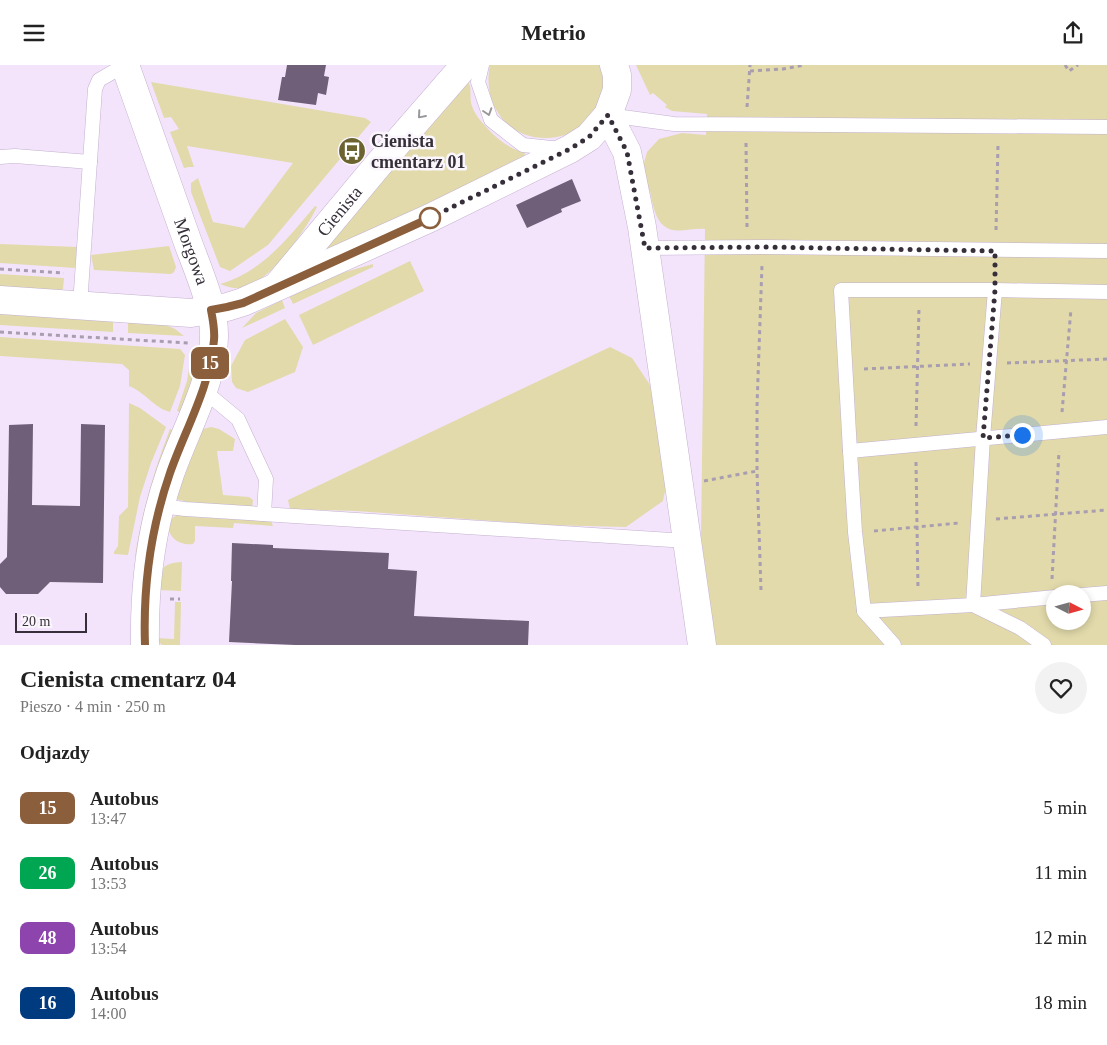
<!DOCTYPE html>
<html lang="pl">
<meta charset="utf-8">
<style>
body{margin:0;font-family:Georgia,serif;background:#f2f2f2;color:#222;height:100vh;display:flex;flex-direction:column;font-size:19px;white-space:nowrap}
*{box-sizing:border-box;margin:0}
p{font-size:16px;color:#767676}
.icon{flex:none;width:28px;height:28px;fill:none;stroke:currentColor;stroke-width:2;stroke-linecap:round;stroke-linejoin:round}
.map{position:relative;height:580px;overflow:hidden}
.drawer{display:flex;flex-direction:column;background:#fff;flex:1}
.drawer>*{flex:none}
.badge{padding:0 10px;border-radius:8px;font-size:18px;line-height:32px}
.needle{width:32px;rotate:96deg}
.tools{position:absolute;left:1046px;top:520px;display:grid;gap:10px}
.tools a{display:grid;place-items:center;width:45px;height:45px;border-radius:50%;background:#fff;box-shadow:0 2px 8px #0003;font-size:25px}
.scale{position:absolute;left:15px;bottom:12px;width:72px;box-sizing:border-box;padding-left:5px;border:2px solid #362f3a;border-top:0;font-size:14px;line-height:18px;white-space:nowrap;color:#362f3a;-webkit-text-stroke:4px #faf6fc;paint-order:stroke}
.you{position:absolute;width:25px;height:25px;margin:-12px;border:4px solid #fff;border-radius:50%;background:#1a73e8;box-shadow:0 0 0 8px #1a73e833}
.map>.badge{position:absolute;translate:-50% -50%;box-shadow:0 0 0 2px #fff}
h2{padding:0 20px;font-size:19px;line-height:45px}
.round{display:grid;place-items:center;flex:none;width:52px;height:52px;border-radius:26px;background:#f2f2f2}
.head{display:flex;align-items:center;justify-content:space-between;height:85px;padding:0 20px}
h1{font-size:24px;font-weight:800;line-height:38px}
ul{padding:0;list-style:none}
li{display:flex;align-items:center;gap:15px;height:65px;padding:0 20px}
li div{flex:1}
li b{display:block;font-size:19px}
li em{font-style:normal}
li .badge{min-width:55px;font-weight:700;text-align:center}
header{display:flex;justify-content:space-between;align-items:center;height:65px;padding:0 20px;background:#fff;font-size:22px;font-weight:800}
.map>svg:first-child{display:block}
.green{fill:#e2daab;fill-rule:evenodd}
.building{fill:#6f5f78}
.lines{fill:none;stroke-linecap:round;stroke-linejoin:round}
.lane-casing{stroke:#c3b1ce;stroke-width:15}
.street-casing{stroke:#c3b1ce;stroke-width:29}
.path{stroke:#a99db0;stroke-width:3;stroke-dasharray:4 4;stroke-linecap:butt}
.lane{stroke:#fff;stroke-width:14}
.street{stroke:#fff;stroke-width:28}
.oneway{stroke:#9a979c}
.line-casing{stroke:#fff;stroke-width:11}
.line{stroke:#8b5e3c;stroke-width:8}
.walk{stroke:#362f3a;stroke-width:5;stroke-dasharray:0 9}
.stop-dot{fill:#fff;stroke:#8b5e3c;stroke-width:2.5}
.labels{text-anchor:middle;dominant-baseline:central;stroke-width:5;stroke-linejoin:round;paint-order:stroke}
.poi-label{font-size:18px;font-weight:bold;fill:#362f3a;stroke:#faf6fc;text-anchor:start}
.street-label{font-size:18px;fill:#362f3a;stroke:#faf6fc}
</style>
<header><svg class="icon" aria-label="menu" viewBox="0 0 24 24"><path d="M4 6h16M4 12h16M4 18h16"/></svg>Metrio<svg class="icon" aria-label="share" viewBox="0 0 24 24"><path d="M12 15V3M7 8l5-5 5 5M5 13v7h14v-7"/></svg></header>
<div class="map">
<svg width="1107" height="580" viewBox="0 0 1107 580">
<rect width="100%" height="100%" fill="#f3e4fc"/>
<g class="green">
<path d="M490 0H602C603 6 604 13 604 19 604 27 601 33 597 41 593 50 589 54 581 61 571 69 559 73 546 73 506 73 482 38 490 0Z"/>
<path d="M636 0H1107V580H716L701 472 705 164C696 163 681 167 673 165 656 162 653 141 650 126L643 124 642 105 647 87 659 74 682 68 706 70 707 49 672 46 665 42 667 40 653 28 650 30ZM1055 529H1082V556H1055Z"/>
<path d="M151 17 365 53 371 57 268 180 230 206 220 202 191 127V118L198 113 213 157 244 163 293 98 187 81 194 102H189L184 103 170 67 179 64 171 52 164 53Z"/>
<path d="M464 17 469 18C472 25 469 33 472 41 474 47 477 51 480 55 490 67 500 77 514 84 517 85 521 87 525 88L524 92 320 190Z"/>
<path d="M315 141 317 142C305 166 273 213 246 222 237 225 228 222 220 219 262 207 288 173 315 141Z"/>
<path d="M0 179 77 182 75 203 0 198Z"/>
<path d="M169 181 176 202 174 207 171 209 94 205 91 190Z"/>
<path d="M410 196 424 226 313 280 299 250Z"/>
<path d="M373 199V202L293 239 289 231 338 209Z"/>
<path d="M0 209 64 213 63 224 60 225 0 222Z"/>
<path d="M282 235 285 243 242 263 256 248Z"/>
<path d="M0 249 113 256V267L0 260Z"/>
<path d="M285 254 303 282 295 307 248 327 236 323 232 317 231 301 245 275Z"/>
<path d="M128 257 164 259 175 264 184 271 128 268Z"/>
<path d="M0 272 180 284 185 290 180 321 170 347C154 343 145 327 129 321V305L122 299 0 291Z"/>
<path d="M610 282 632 293 650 320 668 411 663 436 626 462 546 460 356 446 290 444 288 435Z"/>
<path d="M192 284C201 309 189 324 180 347L177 346 187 316Z"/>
<path d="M129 338 140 343 166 362 151 398 140 432 128 490 114 489V487L118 481 119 451 128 442Z"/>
<path d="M211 362 219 364 235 374 233 386H217L223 430 249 432 253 435 252 443 187 437 176 434 198 369 203 364Z"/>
<path d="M170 364 174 366 139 492 135 491C142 447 154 405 170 364Z"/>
<path d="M189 449 192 452 271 456 273 461 234 458 233 463 195 461V476L193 479C179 481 165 471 169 455L177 450Z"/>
<path d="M182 497 181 526 158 525C160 506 160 498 182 497Z"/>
<path d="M175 537H181L180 580H162L155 573 174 574Z"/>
</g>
<g class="building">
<path d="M287 0H326L324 11 329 12 326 30 318 28 316 40 278 35 282 12H285Z"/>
<path d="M572 114 581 136 561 144 562 147 527 163 516 140Z"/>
<path d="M33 359 32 440 80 441 81 359 105 360 103 518 50 517 38 529H6L0 522V499L7 492 9 360Z"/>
<path d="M232 478 273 480V483L389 488 388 504 417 506 414 551 529 556 528 580H295L229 577 232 516H231Z"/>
</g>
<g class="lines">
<g class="lane-casing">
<g id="lane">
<path d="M482 0 478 17 491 55 523 80 561 84"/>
<path d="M608 50 674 59 1107 62"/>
<path d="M0 92 15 91 90 97"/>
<path d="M645 183 763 182 1107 186"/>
<path d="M995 225 983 373 973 540 1020 563 1044 580"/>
<path d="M80 240 95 24 99 15 125 0"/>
<path d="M203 325 238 354 266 414 264 449"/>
<path d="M850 386 1107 362"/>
<path d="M161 441 185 444 687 476"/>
<path d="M1082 530 1107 528"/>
<path d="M864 546 973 540 1055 532"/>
<path d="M894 580 864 546 855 467 850 386 841 225H995L1107 227"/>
</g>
</g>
<g class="street-casing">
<g id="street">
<path id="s1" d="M125 0C145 58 166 116 187 175 197 203 215 242 214 272 214 315 184 368 170 409 151 463 144 522 145 580"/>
<path d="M608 50 627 87 642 162 702 580"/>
<path id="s2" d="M278 220 378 100 465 0"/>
<path d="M0 235 191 248 227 242 243 237 430 153 570 84 589 72 608 50 617 25V10L614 0"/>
</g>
</g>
<g class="path">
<path d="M1065 0 1069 6 1078 0"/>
<path d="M750 6 783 4 805 0"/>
<path d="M747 42 750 0"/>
<path d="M746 78 747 164"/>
<path d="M996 165 998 79"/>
<path d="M0 204 64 208"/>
<path d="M0 267 188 278"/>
<path d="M1007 298 1107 294"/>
<path d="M864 304 970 299"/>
<path d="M1062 347 1071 244"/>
<path d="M916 361 919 243"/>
<path d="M916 397 918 524"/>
<path d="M704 416 757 406"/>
<path d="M996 454 1107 445"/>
<path d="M874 466 959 458"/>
<path d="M1052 514 1059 386"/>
<path d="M761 525 757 406V341L762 200"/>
<path d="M170 534H180"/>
</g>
<use href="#lane" class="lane"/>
<use href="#street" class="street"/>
</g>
<defs><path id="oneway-chevron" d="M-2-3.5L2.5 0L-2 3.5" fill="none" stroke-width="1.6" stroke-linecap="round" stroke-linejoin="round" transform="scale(1.25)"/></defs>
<g class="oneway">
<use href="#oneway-chevron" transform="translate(488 47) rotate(72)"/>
<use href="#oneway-chevron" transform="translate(421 50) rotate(131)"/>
</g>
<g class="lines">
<g class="line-casing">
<path id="line" d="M145 580C143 523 151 463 170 408 185 365 210 322 214 275 215 265 213 255 211 245L227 242 243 238 430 153"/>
</g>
<use href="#line" class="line"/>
<path class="walk" d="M430 153 570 84 589 72 608 50 627 87 645 183 763 182 995 186V225L983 373 1022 370"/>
</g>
<defs>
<g id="bus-disc" transform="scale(1.4375)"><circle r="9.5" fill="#6c6330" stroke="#faf6fc"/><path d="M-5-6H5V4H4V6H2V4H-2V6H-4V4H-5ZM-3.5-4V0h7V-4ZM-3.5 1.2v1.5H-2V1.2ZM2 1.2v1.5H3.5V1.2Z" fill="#fff"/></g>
</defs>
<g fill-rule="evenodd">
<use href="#bus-disc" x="352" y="86"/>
</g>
<circle class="stop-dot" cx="430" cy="153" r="10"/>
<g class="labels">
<g class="poi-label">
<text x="371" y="76">Cienista<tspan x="371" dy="21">cmentarz 01</tspan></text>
</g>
<g class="street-label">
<text stroke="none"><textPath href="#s2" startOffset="96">Cienista</textPath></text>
<text stroke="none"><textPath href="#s1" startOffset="198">Morgowa</textPath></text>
</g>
</g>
</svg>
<div class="tools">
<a><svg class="needle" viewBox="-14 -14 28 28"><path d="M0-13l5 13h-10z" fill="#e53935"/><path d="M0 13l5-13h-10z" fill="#767676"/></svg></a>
</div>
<div class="scale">20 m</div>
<div class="you" style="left:1022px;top:370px"></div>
<b class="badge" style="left:210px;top:298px;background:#8b5e3c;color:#fff">15</b>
</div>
<section class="drawer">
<div class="head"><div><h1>Cienista cmentarz 04</h1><p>Pieszo · 4 min · 250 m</p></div><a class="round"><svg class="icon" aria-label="heart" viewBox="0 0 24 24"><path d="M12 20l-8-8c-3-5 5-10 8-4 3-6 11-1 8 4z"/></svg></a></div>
<h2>Odjazdy</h2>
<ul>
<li><span class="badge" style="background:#8b5e3c;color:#fff">15</span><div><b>Autobus</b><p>13:47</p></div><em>5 min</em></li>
<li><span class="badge" style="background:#00a651;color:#fff">26</span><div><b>Autobus</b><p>13:53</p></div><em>11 min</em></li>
<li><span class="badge" style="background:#8e44ad;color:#fff">48</span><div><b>Autobus</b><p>13:54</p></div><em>12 min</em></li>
<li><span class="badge" style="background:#003b80;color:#fff">16</span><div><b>Autobus</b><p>14:00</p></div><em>18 min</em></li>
</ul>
</section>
